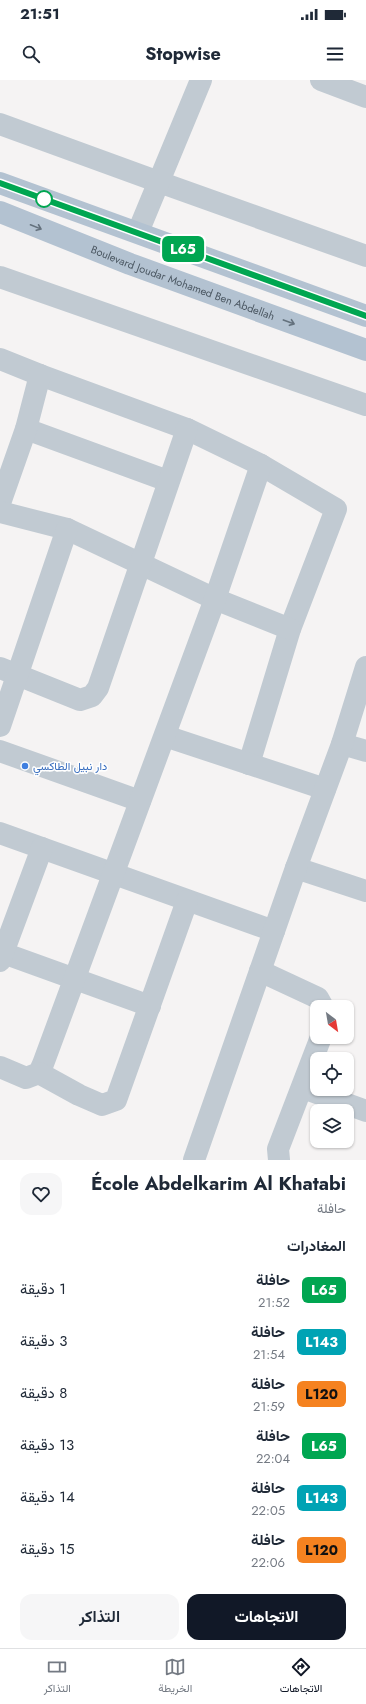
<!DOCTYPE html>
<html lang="ar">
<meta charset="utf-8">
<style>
body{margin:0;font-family:Jost,Vazirmatn,sans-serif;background:#f6f6f7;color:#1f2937;direction:rtl;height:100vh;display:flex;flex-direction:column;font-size:15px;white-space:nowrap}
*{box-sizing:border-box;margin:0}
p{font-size:13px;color:#747a83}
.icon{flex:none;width:22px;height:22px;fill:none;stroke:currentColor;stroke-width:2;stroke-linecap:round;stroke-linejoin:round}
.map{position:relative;height:1080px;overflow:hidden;direction:ltr}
.panel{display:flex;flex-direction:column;background:#fff;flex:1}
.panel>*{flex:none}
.badge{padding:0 8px;border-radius:6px;font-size:14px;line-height:26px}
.needle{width:26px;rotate:149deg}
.controls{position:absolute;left:310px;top:920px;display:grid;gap:8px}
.controls a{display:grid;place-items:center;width:44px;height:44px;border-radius:8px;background:#fff;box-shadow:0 1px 3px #0004;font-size:20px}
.map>.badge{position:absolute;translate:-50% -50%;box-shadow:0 0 0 2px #fff}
h2{padding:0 20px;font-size:15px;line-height:36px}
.round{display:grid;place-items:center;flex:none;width:42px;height:42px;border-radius:12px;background:#f6f6f7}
.head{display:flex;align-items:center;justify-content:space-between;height:68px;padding:0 20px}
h1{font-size:19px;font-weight:700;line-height:30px}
.button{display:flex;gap:8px;margin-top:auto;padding:8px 20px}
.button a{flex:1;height:46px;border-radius:12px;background:#111827;color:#fff;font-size:16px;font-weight:700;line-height:46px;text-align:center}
.button a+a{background:#f6f6f7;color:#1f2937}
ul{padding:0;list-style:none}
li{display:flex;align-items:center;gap:12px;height:52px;padding:0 20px}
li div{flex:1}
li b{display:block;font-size:15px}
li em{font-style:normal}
li .badge{min-width:44px;font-weight:700;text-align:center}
.status{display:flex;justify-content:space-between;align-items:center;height:28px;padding:0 20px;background:#fff;direction:ltr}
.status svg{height:11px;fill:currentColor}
header{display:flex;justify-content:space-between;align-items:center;height:52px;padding:0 20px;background:#fff;font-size:18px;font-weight:700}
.menu{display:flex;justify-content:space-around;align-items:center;height:56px;border-top:1px solid #e0e1e3;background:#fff;font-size:11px;color:#747a83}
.menu a{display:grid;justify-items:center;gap:2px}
.menu .selected{color:#111827}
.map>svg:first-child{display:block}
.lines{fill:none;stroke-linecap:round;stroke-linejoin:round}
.minor{stroke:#c1cad2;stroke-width:22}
.major{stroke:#b3c2d1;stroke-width:22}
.oneway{stroke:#64717d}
.line-casing{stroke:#fff;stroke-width:9}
.line{stroke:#00a651;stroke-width:6}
.stop-dot{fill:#fff;stroke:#00a651;stroke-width:2}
.shop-dot{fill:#3f7fe0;stroke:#fff;stroke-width:1.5}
.labels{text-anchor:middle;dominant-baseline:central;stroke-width:3;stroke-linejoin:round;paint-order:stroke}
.street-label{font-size:11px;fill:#4a5661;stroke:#fff}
.shop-label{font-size:11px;fill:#366cbe;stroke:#fff;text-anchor:start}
</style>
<div class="status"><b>21:51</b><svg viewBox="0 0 49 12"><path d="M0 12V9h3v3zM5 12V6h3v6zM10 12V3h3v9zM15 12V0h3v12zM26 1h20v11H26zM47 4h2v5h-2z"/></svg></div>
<header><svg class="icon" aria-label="menu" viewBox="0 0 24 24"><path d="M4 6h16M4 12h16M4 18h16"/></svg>Stopwise<svg class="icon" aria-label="search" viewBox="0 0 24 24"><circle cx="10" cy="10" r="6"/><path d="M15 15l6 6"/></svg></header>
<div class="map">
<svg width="366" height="1080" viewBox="0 0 366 1080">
<rect width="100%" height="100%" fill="#f5f3f3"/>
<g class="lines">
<g class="minor">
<path d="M321 0 366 17"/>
<path d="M0 44 159 102 366 176"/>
<path d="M138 152 201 0"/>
<path d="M0 197 366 325"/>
<path d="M0 279 40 295 187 349 261 385 336 429 290 549 249 684"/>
<path d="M26 349 168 401"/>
<path d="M0 423 26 349 40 295"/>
<path d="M0 432 67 449 215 519 290 549"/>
<path d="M0 588 80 620 92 616 98 608 187 349"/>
<path d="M0 646 67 449"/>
<path d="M165 656 325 709"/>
<path d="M342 664 366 671"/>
<path d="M0 671 140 721"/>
<path d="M0 753 274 851"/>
<path d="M296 788 366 811"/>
<path d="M3 873 150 926"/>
<path d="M0 881 42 768"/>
<path d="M260 891 318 918 323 927"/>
<path d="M0 987 26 998 39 993 43 984 215 519 261 385"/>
<path d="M39 993 79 1015 102 1025 116 1020 187 821"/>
<path d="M303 1008 366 1031"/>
<path d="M194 1080 296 788 342 664 366 587"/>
<path d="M279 1080 278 1069 321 957"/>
</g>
<g class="major">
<path d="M0 103 366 236"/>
<path id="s1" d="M0 132 130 184 366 270"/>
</g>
</g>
<defs><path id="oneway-shaft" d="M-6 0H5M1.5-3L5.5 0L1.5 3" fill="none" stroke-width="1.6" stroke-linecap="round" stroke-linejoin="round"/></defs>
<g class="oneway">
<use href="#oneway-shaft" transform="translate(36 147) rotate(22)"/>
<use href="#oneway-shaft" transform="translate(289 242) rotate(20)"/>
</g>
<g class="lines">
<g class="line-casing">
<path id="line" d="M0 103 366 236"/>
</g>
<use href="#line" class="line"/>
</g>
<circle class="stop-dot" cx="44" cy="119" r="8"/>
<circle class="shop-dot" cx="25" cy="686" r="4"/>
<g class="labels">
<g class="street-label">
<text stroke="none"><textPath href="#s1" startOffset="196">Boulevard Joudar Mohamed Ben Abdellah</textPath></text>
</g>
<g class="shop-label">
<text x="33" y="686">دار نبيل الطاكسي</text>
</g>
</g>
</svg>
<div class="controls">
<a><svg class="needle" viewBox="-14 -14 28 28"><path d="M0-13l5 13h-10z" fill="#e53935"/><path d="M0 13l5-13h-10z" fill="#747a83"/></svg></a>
<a><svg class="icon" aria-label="locate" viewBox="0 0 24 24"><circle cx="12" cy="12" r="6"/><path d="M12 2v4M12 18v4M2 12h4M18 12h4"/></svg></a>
<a><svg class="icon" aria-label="layers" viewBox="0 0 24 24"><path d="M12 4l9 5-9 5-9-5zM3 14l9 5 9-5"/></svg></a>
</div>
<b class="badge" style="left:183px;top:169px;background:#00a651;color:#fff">L65</b>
</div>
<section class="panel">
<div class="head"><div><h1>École Abdelkarim Al Khatabi</h1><p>حافلة</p></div><a class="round"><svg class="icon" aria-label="heart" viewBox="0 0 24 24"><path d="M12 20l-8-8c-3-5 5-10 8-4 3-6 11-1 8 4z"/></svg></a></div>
<h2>المغادرات</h2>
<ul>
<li><span class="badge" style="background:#00a651;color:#fff">L65</span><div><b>حافلة</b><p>21:52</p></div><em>1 دقيقة</em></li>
<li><span class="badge" style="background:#00a3b4;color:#fff">L143</span><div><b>حافلة</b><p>21:54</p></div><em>3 دقيقة</em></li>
<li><span class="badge" style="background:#f58220;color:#111">L120</span><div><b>حافلة</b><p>21:59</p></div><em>8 دقيقة</em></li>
<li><span class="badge" style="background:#00a651;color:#fff">L65</span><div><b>حافلة</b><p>22:04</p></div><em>13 دقيقة</em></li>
<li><span class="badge" style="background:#00a3b4;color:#fff">L143</span><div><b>حافلة</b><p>22:05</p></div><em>14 دقيقة</em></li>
<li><span class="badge" style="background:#f58220;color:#111">L120</span><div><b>حافلة</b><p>22:06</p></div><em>15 دقيقة</em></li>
</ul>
<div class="button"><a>الاتجاهات</a><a>التذاكر</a></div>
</section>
<nav class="menu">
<a class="selected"><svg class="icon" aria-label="directions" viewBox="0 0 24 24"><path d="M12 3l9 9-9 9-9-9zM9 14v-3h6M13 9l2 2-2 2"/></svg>الاتجاهات</a>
<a><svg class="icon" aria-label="map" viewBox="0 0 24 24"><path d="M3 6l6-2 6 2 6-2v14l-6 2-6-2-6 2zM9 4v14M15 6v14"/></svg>الخريطة</a>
<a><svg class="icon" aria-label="tickets" viewBox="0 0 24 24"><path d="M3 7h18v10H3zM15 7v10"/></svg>التذاكر</a>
</nav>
